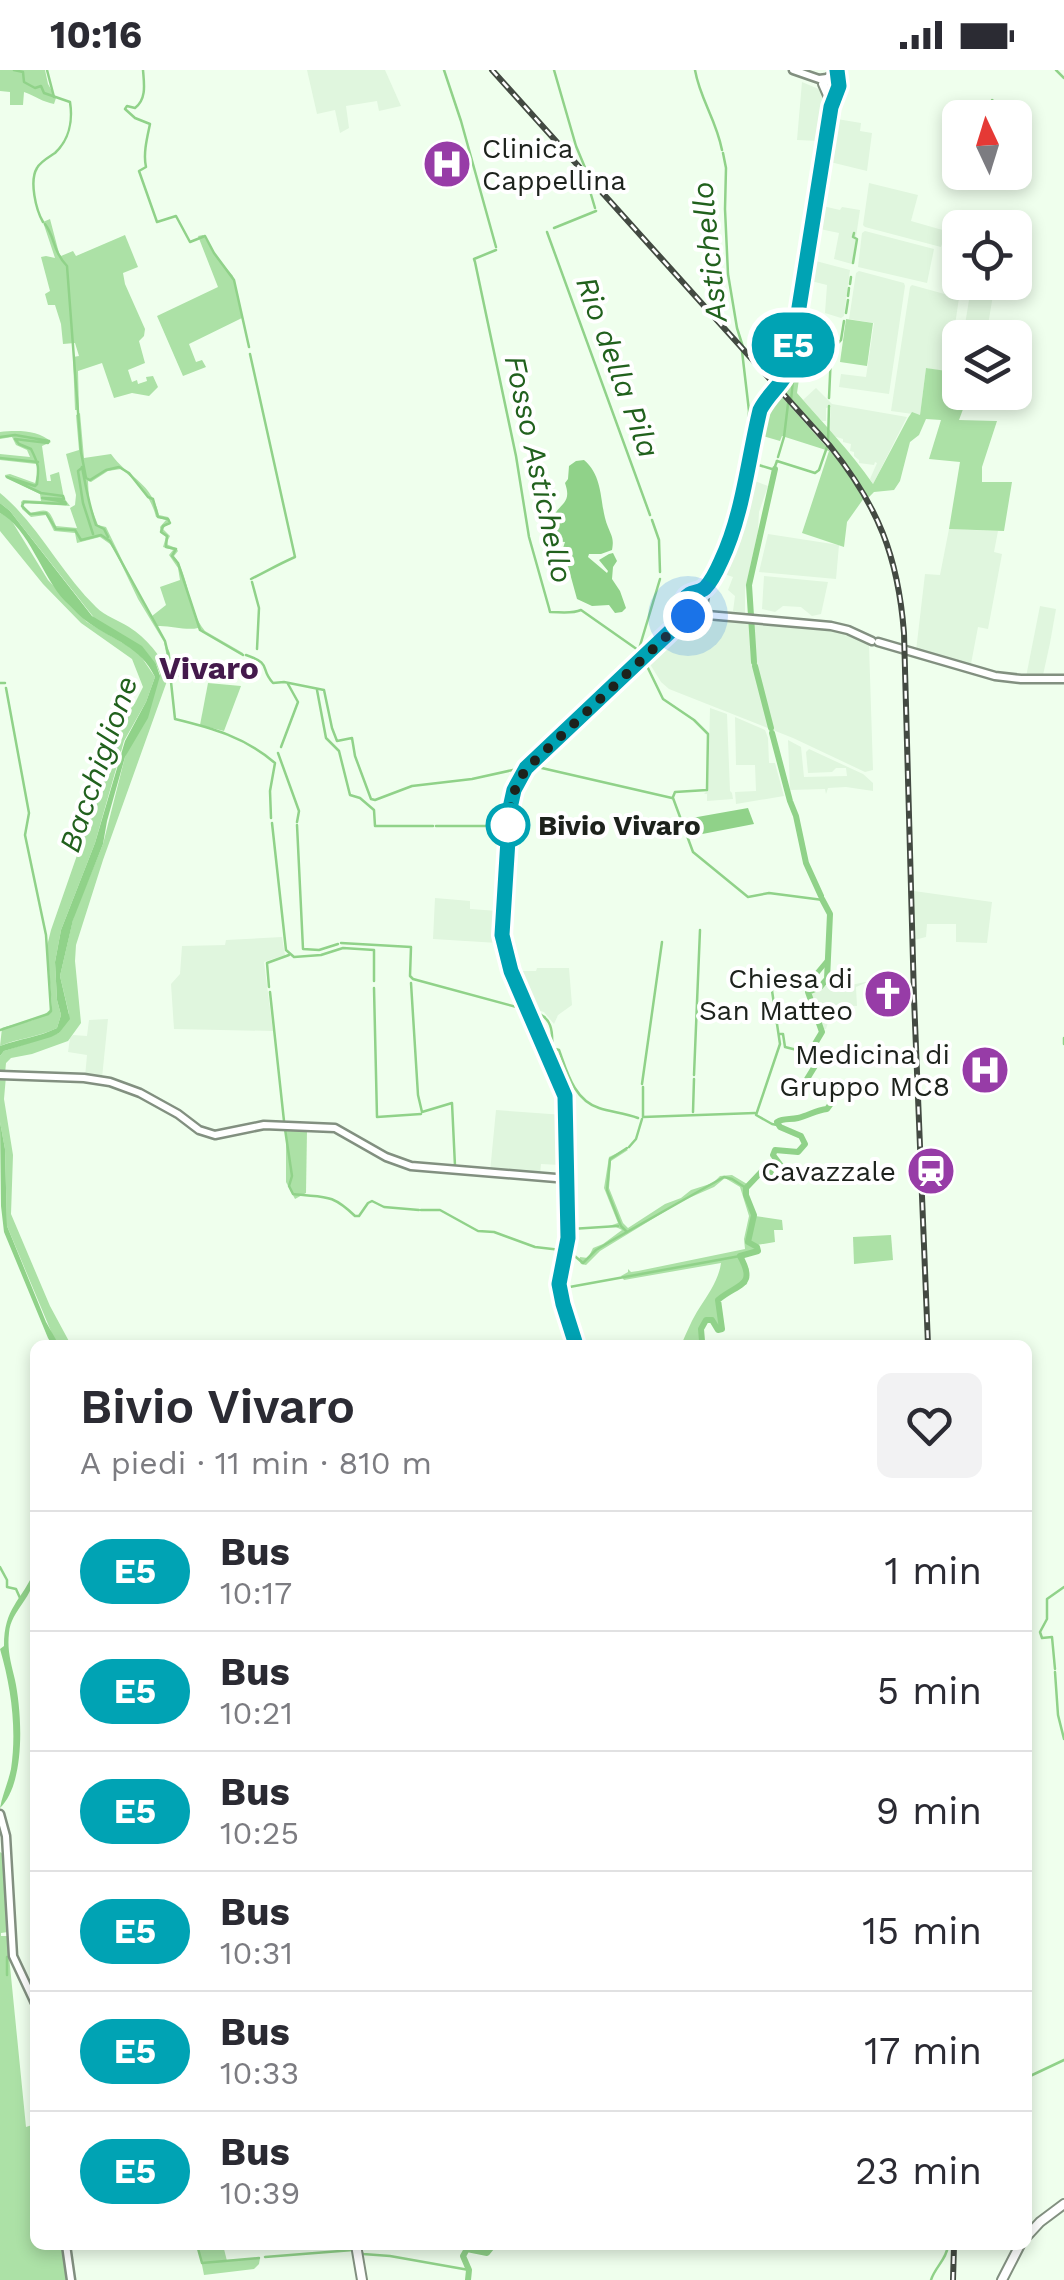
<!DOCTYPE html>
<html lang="it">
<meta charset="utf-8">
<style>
body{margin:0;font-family:"Work Sans",sans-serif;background:#f2f2f3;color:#2b2b33;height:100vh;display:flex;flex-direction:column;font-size:38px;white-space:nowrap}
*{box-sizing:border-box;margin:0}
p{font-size:32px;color:#7c7c81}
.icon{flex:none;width:55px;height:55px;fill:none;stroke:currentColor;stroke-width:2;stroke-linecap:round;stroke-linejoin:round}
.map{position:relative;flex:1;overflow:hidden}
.panel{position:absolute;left:30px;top:1270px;width:1002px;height:910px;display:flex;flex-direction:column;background:#fff;border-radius:15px;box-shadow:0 5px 15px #0003}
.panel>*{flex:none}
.badge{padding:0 20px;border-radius:32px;font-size:35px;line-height:65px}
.needle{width:65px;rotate:356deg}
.fabs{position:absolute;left:942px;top:30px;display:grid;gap:20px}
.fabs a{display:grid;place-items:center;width:90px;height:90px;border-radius:15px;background:#fff;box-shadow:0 5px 15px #0003;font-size:50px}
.you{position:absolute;width:50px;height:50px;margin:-25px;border:8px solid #fff;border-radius:50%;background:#1a73e8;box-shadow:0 0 0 15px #1a73e833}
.map>.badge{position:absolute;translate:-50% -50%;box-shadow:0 0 0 5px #fff}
.round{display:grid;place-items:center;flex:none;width:105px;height:105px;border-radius:15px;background:#f2f2f3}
.head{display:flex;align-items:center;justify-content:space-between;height:170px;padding:0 50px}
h1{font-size:48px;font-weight:600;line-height:75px}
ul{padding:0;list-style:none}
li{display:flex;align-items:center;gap:30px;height:120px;padding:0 50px;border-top:2px solid #e1e1e2}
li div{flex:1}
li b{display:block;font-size:38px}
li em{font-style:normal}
li .badge{min-width:110px;font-weight:700;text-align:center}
.status{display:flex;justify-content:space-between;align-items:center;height:70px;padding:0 50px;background:#fff;direction:ltr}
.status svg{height:28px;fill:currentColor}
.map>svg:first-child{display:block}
.built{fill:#e0f6de}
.green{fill:#ace1a6;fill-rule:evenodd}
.water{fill:#90d289}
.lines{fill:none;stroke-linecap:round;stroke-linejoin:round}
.stream{stroke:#90d289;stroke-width:2.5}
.canal{stroke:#90d289;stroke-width:5}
.river{stroke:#90d289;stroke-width:6}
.secondary-casing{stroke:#829080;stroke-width:11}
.primary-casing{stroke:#829080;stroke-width:12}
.secondary{stroke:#fff;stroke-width:6}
.primary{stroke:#fff;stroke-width:8}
.rail-casing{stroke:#434a42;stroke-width:6}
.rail{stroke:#fff;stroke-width:2.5;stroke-dasharray:8;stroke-linecap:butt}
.primary-bridge-casing{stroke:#829080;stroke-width:12;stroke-linecap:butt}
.primary-bridge{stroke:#fff;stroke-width:8}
.line-casing{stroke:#fff;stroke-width:22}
.line{stroke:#00a3b4;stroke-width:15}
.walk{stroke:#1d221c;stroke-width:10;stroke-dasharray:0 18}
.stop-dot{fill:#fff;stroke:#00a3b4;stroke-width:5}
.labels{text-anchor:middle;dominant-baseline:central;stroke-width:8;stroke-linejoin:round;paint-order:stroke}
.poi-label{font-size:28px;fill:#1d221c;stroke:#fff;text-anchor:end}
.stop-label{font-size:28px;font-weight:bold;fill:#1d221c;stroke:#fff;text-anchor:start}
.water-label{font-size:30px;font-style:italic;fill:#21611d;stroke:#fff}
.quarter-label{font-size:32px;font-weight:bold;fill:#44194c;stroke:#fff}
</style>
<div class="status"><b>10:16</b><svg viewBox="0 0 49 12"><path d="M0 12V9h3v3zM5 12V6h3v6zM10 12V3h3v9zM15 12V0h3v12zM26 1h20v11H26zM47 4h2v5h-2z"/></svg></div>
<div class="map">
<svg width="1064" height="2210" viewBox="0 0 1064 2210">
<rect width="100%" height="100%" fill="#efffed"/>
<g class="built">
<path d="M307 0H385L401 36 379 41 377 31 346 36 349 58 340 63 335 40 317 44Z"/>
<path d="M802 12 821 20 828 31 823 68 820 71 797 70Z"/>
<path d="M831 48 861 53 860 61 872 63 867 101 826 91Z"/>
<path d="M869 113 918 125 911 151 946 161 941 177 865 157 863 155Z"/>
<path d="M818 135 840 140 842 137 860 140 852 194 834 189 839 163 815 158Z"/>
<path d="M865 161 934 179 927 213 858 197 862 163Z"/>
<path d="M812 190 850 200 844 246 841 248 825 243 827 215 807 210 810 191Z"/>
<path d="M859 201 904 213 905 216 889 324 839 317 841 304 866 307 874 253 849 249 856 203Z"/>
<path d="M977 213H995L986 267H963L969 230H974Z"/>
<path d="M912 215 959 228 948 302 926 298 920 345 891 341 910 217Z"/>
<path d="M816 318 832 334 907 347 873 414 870 409 877 393 875 392 874 395 859 393V390L854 386V382L850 381 851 374 843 372V369L833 366 829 362 831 337 826 338V351H822L803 330Z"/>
<path d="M747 408 768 416 759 442 758 461 745 520V545L733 541 735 526 728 520 733 507 718 502 731 473Z"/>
<path d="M949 459 998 461 994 482 1002 484 988 559 978 557 970 599 916 581 925 504 940 505Z"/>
<path d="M768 464 839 475 836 509 759 502Z"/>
<path d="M764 506 828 512 821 544 812 546 801 537 783 536 775 542 762 539Z"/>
<path d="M1040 536 1056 539 1050 573 1043 605 1026 607Z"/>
<path d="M694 546 827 558 862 569 869 575 873 700 865 702 793 668 669 619 661 612 645 586 686 548Z"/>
<path d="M710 638 727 644 730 721 732 723 733 729 707 731V724H704L708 720Z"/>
<path d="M735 647 765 660 768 668 769 693H775L784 726 736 734 735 722 756 721 755 695H736Z"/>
<path d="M788 670 801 677 804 707 847 706 846 698H836L832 702 808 703 806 682 809 679 863 704 873 713V721L846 717 828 718 826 724 825 719 790 720Z"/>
<path d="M914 821 992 832 987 873 956 872V854H927L926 867 914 870Z"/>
<path d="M435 828 470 831V839L498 841V873L433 869Z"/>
<path d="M282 867 285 885 264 892 273 961 174 959 171 914 180 904 182 876 225 875 226 870Z"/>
<path d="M537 898H569L572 935 558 945 554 954 544 942 530 938 515 901H536Z"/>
<path d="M870 911 856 917 857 936 832 935 827 944 830 946 826 959H823L809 923 811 920 822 916H846Z"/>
<path d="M108 949 102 1008 85 1007 87 985 68 982 70 968 73 965 87 966 89 950Z"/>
<path d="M496 1040 564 1045 563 1081 560 1095 541 1094 540 1105 490 1102Z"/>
</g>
<g class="green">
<path d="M0 0H45L48 14 56 28 54 34C43 32 35 26 24 22L23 35H10V22L0 21Z"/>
<path d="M50 149 59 183 61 186 73 181 76 186 125 165 138 197 123 203 125 214 145 259 144 266 139 271 145 293 128 300 132 312 137 310 138 314 147 311 146 307 153 306 158 317 149 326 132 323 114 328 102 293 78 301 79 340H75L73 287 79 286 75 273 63 274 61 254 55 235H48L45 224 50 221 41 187 46 186 55 188 43 152Z"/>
<path d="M203 165 216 186 233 206 242 248 189 274 196 292 202 290 206 297 183 306 157 246 218 217 198 166Z"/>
<path d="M846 249 873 253 867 296 840 292Z"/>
<path d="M798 264 793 301 800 302 797 323C823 353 850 381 873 414L908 348 912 342 920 345 926 298 960 303V322L969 323 959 350 997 351 982 397V412H1012L1004 461 949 459 960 392 929 389 941 350 926 349 919 365 910 372 900 411 894 420 874 422 868 428 850 401 776 316 781 309Z"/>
<path d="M774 318 838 390 864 428 847 452 844 477 802 463 829 381 782 366 780 371 752 363Z"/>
<path d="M80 343 84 388 111 384C128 408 151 411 159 445L168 447 170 450 163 459 170 466 166 474 176 478 178 481 174 486C189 504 187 539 205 561L243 583 244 586 198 558C186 561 170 555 157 556L170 583 171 596 172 592 182 593 181 607 171 606 167 611 103 790 76 875 75 891 81 953 68 971 32 984 11 988 6 993 5 1004H0V986L4 981 59 963 69 944 60 906 74 845 103 774 125 687 160 604 156 594 95 549 10 441 0 433V423C38 454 60 502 96 537 105 546 118 550 129 557 147 568 160 586 170 603L164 572 138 529 116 483 110 474 100 467 77 473 75 463 54 461 46 445 31 447 22 439 21 432 23 430 41 431 40 424 5 407V405L10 404 35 413 39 397 36 394 0 390V384L30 387 27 380 16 375 12 367 0 369V362C17 360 39 360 51 372L42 376 47 411H51L50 405 59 402 64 428 70 436 29 433H24L23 436 31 443C49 438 49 440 56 456L77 458 70 438 75 435 76 425 66 384 79 380 76 345ZM121 399C137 411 151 426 156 447L166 450 160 457 161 463 166 467 163 477 173 480 169 485 178 498 180 510 160 517 166 535 152 546 140 527 106 457 98 455 89 432 88 411 91 412 108 401Z"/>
<path d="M0 443 10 448 48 510 87 552 138 582 155 607 146 632 124 671 95 773 61 860 55 892 57 930 61 945 57 958C39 967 19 968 0 976L2 958C18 952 41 953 52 937L47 876 51 860 106 702 122 650 135 633 143 617 132 589 81 553 43 514 0 461Z"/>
<path d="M208 613 241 616 224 661 200 655Z"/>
<path d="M0 1006H6L4 1029 13 1085 11 1144 50 1236 71 1275H59L53 1266 7 1156 5 1079 0 1052Z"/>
<path d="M286 1057 307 1059 306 1123 295 1129 286 1112Z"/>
<path d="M626 1079 628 1080 611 1091 609 1118 623 1153 628 1158 665 1134 681 1128 691 1120 713 1113 720 1106 732 1105 747 1114 764 1098 777 1106 784 1100 781 1108 763 1103 747 1120 755 1146 782 1150 783 1160H774L775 1172 757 1175 759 1183 743 1186 749 1200 747 1214 719 1229 723 1258 717 1262 710 1251 707 1250 703 1261 704 1271 695 1275H681C687 1262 692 1249 700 1237 708 1225 719 1209 721 1193L624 1210 621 1206 628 1202V1199L631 1202 638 1201 745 1179 744 1169 749 1146 740 1117 725 1108 714 1117 682 1131 600 1181 586 1195 581 1194 579 1190 580 1187 588 1188 593 1178 603 1174 622 1160 616 1157H606L618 1153 604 1118 609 1087Z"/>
<path d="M891 1165 893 1190 854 1194 853 1167Z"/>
<path d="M0 1782 4 1785 8 1862 1 1863V1866H7L26 2057 35 2054V2175H63L69 2210H0Z"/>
<path d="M198 2175H223L227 2191 260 2188 259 2194 254 2199 204 2205Z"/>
</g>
<g class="water">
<path d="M584 390C605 408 599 436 608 457 612 467 614 469 612 480L601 484H589L588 487 607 503 608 501 599 490 609 484 613 483 617 491 613 497 612 509 620 521 626 538 622 542 615 543 609 535 592 536 577 529 563 478 565 472 554 471 553 447C561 432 572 433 565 413L568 409 569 396 576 391Z"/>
<path d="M0 433 10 441 92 546 142 576 156 594 160 606 148 648 125 687 107 751 103 774 73 850 60 906 70 949 59 963 51 967 4 981 0 986V976C19 969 39 967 57 958L61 945 57 930 55 892 61 860 95 773 125 671 146 632 155 607C141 577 113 570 89 553 80 547 73 538 65 531 42 507 29 458 0 443Z"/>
<path d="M748 738 754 754 692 766 686 749Z"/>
<path d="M0 1052 5 1079 7 1156 46 1252 59 1275H52L48 1268 4 1162 1 1136Z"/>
<path d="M35 1500C35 1528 11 1539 9 1563 7 1581 11 1593 15 1610 22 1643 26 1713 0 1738 2 1726 8 1713 11 1699 17 1659 11 1617 0 1579L4 1576C4 1537 21 1532 35 1500Z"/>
</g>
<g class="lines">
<g class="stream">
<path d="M14 0 23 2 24 12 35 18 41 16 44 23 70 32C73 51 69 70 55 83 49 87 40 92 37 98 29 111 36 140 43 152"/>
<path d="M47 0 54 27"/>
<path d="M143 0C144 13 147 29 135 38L127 36 125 39 135 48 150 54C147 68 143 84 146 97L139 101 157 152 176 146 190 172 205 166 214 183 234 210 249 277"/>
<path d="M444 0 461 51 496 177"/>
<path d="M554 0 576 76 586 100"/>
<path d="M695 0C700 29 716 49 722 80"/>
<path d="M1056 0 1064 8"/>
<path d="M992 30 1001 38V48"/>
<path d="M723 83 726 98 725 139 728 204 737 258 743 277"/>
<path d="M582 104 587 111 595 138"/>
<path d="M45 154C56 169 52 180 67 196L81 382 86 408 90 410 106 400 119 397 129 403 148 427 153 429 158 447 168 449 170 453 163 456 161 462 167 466 166 477 176 479 172 486 178 493 200 560 243 585"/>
<path d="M554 158 596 141"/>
<path d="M547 162 650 445"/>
<path d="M496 180 474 189 475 192 516 386 529 467 549 538 550 542C561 542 572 544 581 540L638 580"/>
<path d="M853 193 857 169 853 167 854 163"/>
<path d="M850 214 851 207"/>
<path d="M848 226 849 218"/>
<path d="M846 243 848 230"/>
<path d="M832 280 841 270 844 251"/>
<path d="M742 281 749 341 748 358 750 360"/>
<path d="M250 284 295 487C279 494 267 501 251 509"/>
<path d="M829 328 831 284"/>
<path d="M791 330 796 280"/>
<path d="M0 367 15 365 49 371 48 373 15 369 19 374 31 379C39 395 39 397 37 414L35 416 7 407 41 423 63 426 64 429 42 428 65 432 66 434 24 432 22 436 30 444 46 443 56 459 75 460 81 470 101 465 110 471 165 571 170 592 171 606"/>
<path d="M828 373 829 336"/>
<path d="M754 384 757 368"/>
<path d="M778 387 784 367 788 334"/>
<path d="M0 388 38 392"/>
<path d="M777 391 815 403 819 400 827 377"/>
<path d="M752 393 772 399"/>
<path d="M82 397C86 417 89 436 96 455L104 459 108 467"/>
<path d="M83 397 78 401 83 433 93 464"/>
<path d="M774 399 777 391"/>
<path d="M652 450 659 470 660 502"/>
<path d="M252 512 259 538 257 579"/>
<path d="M639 579 660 509"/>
<path d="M246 585C273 594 259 598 273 613L284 612 324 620 332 658 337 671 352 668 355 686 371 729 375 730 412 716 472 709 522 698"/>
<path d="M645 592 663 629 694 650 708 664 707 720 675 722 673 727"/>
<path d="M171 612 175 649C212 658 245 667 275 693L270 721 271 748"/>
<path d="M0 613H5"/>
<path d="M317 620 326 668 339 681 350 725 360 728 374 740 375 756H433"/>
<path d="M281 677 298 632 288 614"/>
<path d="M278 683 299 741 297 752"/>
<path d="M533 696 672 728"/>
<path d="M673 728 693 782 748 827 769 823 823 830"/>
<path d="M272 753 286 880 294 887 321 885 343 878 374 880V911"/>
<path d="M297 755 303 879 319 880 338 874"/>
<path d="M436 756H503"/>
<path d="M341 873 411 877 410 906 413 909 524 939"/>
<path d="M411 913 418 1025 422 1042 452 1033 455 1096 458 1097"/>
<path d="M771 914 780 974 756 1045 772 1054 777 1055"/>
<path d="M269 917 267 893 289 885"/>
<path d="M374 918 377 1047 421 1044"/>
<path d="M270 922 284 1051"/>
<path d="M533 942C552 946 553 961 552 978L559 980C567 1002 574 1030 599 1038 611 1042 625 1043 638 1048"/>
<path d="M0 960 48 944 51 941 46 865 25 765 29 743 6 618"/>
<path d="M780 964H783L785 977 813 984"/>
<path d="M1064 968V974"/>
<path d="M694 1005 700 860"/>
<path d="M642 1014 662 872"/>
<path d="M643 1017V1047L755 1043"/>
<path d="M693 1042 694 1009"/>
<path d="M285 1059 292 1106 289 1116 293 1124C324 1128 330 1122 355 1146H359L368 1133 372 1131 384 1137 419 1140"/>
<path d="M629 1077 636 1069 642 1049"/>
<path d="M479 1105 543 1110"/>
<path d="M421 1140H440L478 1161 494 1162 535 1177 561 1180"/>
<path d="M571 1159 618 1156"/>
<path d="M627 1162 621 1156 607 1120 610 1089 627 1078"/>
<path d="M570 1182 583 1193 596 1180 611 1171 724 1107 732 1109 746 1118"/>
<path d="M564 1218 740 1186"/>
<path d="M0 1497 7 1510V1517L16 1519 20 1528"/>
<path d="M1055 1599 1052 1567 1042 1568 1040 1562 1047 1549V1529L1064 1517"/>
<path d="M1055 1602 1058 1645 1064 1669"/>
<path d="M7 1905V1887"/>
<path d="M1028 2007 1064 1990"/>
<path d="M197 2175 202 2193 259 2188"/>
<path d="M360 2181 363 2184 390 2186 469 2200"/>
<path d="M265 2187 353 2180"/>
<path d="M931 2210C935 2197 947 2189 948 2175"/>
</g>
<path class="canal" d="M809 920 812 909 827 891"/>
<g class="river">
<path d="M754 592 749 515 775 399"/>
<path d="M755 596 771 658"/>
<path d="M772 663 790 731 796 746 806 793 821 826"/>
<path d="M691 1275 702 1271 701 1259 706 1250H712L718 1260 722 1259 718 1230C738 1213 757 1217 740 1186L758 1181 757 1177 748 1172 754 1145 746 1125V1118L764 1099 775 1106 782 1104V1097L773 1085 775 1080 798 1082 805 1074 801 1066 780 1057 777 1052C784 1048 790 1050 798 1048 808 1046 816 1040 827 1039L835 1028V1015L831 1011 820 1018 810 1014 807 1009 815 996 813 977 822 962 808 922 820 917 827 909 830 844 822 829"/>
<path d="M468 2210 469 2200 463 2186 467 2179 487 2183 491 2178 488 2175"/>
</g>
<g class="secondary-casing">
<g id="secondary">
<path d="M793 0 819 9 827 8"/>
<path d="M696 544 831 556 848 560 872 571"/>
<path d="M878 572 995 606 1021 609H1064"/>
<path d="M0 1005 84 1008 110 1012 140 1023 178 1044 199 1060 215 1065 264 1055 335 1058 386 1087 411 1096 568 1109"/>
<path d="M0 1744 6 1766 13 1886 35 1933"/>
<path d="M66 2175 71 2210"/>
</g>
</g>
<g class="primary-casing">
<g id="primary">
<path d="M831 32 823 14 836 0"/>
<path d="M781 314 788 301 792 285 831 37 839 16 837 0"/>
<path d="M677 553 686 526 706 517"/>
<path d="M576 1275 559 1217 568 1168 566 1028 511 901 503 869 511 730 519 709 528 696 674 558 688 546 702 539 706 517 721 490 733 459 759 343 764 331 773 321"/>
<path d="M1028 2165 1040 2152 1064 2134"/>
<path d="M356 2175 362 2210"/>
<path d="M1002 2210 1020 2175"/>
</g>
</g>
<use href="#secondary" class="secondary"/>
<use href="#primary" class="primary"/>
<g class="rail-casing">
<g id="rail">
<path d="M492 0 830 376C878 436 898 486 904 563L914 928 928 1275"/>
<path d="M953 2210 954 2175"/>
</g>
</g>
<use href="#rail" class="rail"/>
<g class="primary-bridge-casing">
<path id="primary-bridge" d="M773 321 781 314"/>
</g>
<use href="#primary-bridge" class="primary-bridge"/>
</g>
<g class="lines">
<g class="line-casing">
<path id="line" d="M576 1275 563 1234 559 1214 568 1168 565 1026 511 901 502 865 510 738 514 720 526 698 674 558C680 548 681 535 685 529 689 521 698 524 705 518 711 512 717 500 721 491 743 445 748 389 760 340 769 322 785 313 790 294L831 37 839 16 837 0"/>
</g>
<use href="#line" class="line"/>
<path class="walk" d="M508 755 512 726 525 700 688 546"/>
</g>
<defs>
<g id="hospital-disc" transform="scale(2.5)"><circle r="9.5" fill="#973ca7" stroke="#fff"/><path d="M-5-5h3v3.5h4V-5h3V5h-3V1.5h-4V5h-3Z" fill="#fff"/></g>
<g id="church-disc" transform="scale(2.5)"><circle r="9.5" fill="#973ca7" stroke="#fff"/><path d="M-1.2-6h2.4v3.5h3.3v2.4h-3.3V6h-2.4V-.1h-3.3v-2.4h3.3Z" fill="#fff"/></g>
<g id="station-disc" transform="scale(2.5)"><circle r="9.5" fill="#973ca7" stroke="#fff"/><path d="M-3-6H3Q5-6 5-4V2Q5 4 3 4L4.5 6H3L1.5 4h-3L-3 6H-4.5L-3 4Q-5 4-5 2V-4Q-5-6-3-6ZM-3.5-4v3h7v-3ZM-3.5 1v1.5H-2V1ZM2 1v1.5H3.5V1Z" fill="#fff"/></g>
</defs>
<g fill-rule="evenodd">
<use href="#hospital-disc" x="447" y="94"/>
<use href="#church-disc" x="888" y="924"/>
<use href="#hospital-disc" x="985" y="1000"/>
<use href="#station-disc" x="931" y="1101"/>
</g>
<circle class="stop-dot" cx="508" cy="755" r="20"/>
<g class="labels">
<g class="poi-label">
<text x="482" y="78" text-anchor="start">Clinica<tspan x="482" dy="32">Cappellina</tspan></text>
<text x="853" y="908">Chiesa di<tspan x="853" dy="32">San Matteo</tspan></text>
<text x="950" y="984">Medicina di<tspan x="950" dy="32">Gruppo MC8</tspan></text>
<text x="896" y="1101">Cavazzale</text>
</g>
<g class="stop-label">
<text x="538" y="755">Bivio Vivaro</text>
</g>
<g class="water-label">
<text transform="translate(709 182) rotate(-96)">Astichello</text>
<text transform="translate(618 297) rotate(70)">Rio della Pila</text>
<text transform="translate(539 399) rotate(78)">Fosso Astichello</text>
<text transform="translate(98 694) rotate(-71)">Bacchiglione</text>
</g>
<g class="quarter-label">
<text x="209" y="598">Vivaro</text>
</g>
</g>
</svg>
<div class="fabs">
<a><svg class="needle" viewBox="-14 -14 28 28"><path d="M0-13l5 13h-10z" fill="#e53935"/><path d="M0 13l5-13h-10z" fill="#7c7c81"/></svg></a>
<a><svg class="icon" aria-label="locate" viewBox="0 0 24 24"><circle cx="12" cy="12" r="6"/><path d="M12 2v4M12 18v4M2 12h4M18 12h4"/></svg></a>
<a><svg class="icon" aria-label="layers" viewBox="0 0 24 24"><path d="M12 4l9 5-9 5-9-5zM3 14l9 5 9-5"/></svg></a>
</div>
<div class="you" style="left:688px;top:546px"></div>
<b class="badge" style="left:793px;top:275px;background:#00a3b4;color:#fff">E5</b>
<section class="panel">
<div class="head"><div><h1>Bivio Vivaro</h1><p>A piedi · 11 min · 810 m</p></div><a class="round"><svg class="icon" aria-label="heart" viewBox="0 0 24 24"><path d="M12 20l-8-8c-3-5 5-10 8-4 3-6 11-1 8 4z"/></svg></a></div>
<ul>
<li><span class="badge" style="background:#00a3b4;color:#fff">E5</span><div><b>Bus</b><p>10:17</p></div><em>1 min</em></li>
<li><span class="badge" style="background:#00a3b4;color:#fff">E5</span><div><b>Bus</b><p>10:21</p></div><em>5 min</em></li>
<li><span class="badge" style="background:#00a3b4;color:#fff">E5</span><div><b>Bus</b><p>10:25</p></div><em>9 min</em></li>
<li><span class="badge" style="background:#00a3b4;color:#fff">E5</span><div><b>Bus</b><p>10:31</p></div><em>15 min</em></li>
<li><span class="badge" style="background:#00a3b4;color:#fff">E5</span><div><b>Bus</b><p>10:33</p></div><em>17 min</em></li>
<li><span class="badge" style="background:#00a3b4;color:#fff">E5</span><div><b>Bus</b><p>10:39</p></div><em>23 min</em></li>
</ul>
</section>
</div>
